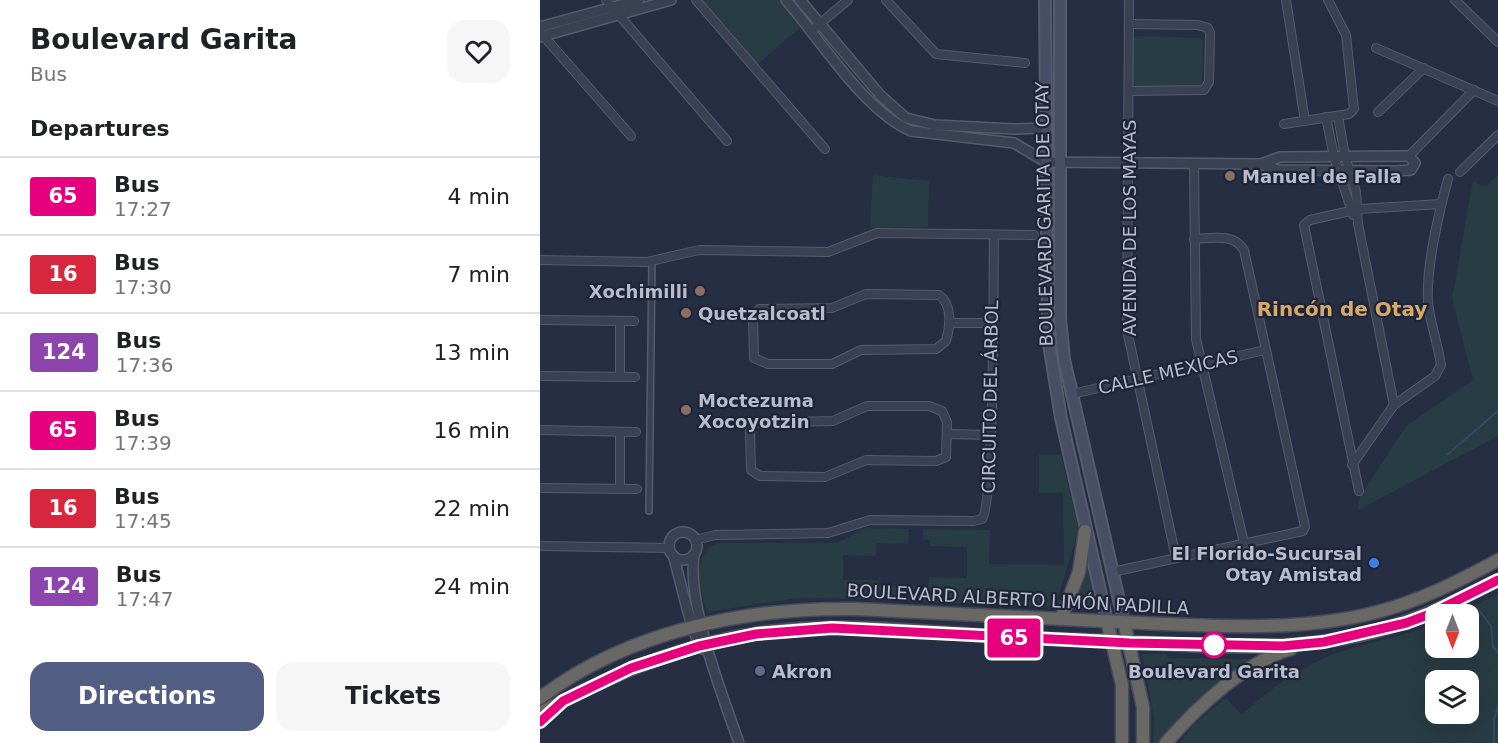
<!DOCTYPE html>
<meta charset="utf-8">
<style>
body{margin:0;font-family:"DejaVu Sans",sans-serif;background:#f6f6f6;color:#202124;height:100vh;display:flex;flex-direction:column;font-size:22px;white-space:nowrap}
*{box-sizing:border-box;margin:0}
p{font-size:20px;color:#757577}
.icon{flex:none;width:33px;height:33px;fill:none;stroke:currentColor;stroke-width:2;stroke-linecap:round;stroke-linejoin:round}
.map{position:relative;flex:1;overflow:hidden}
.sheet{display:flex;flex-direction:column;background:#fff;width:540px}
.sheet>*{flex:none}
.badge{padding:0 12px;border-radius:4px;font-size:21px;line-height:39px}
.needle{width:39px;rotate:180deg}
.tools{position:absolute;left:885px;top:604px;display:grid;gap:12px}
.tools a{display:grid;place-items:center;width:54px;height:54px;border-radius:12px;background:#fff;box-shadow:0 6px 24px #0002;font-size:30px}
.map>.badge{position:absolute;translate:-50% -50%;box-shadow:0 0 0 3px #fff}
h2{padding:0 30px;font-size:22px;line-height:54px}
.round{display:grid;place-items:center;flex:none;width:63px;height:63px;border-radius:18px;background:#f6f6f6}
.overview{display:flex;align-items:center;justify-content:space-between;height:102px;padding:0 30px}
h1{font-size:28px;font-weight:600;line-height:45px}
.button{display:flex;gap:12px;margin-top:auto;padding:12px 30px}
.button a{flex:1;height:69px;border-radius:18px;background:#525d84;color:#fff;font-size:24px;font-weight:600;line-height:69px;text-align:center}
.button a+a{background:#f6f6f6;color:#202124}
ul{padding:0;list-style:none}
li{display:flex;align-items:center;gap:18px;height:78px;padding:0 30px;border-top:2px solid #e0e0e0}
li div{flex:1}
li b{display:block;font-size:22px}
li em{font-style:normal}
li .badge{min-width:66px;font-weight:700;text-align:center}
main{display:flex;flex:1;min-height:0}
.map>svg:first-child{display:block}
.green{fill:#283c44;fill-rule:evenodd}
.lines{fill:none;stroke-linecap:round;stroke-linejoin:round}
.stream{stroke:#39466a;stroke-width:2}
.pedestrian-casing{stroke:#565b6d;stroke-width:8}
.minor-casing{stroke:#565b6d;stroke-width:10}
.tertiary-casing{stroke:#565b6d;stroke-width:12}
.secondary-casing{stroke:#565b6d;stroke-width:14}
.trunk-casing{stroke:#454b5d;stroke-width:15}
.pedestrian{stroke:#3a4152;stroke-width:5}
.minor{stroke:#3a4152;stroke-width:8}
.tertiary{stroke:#3a4152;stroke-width:9}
.secondary{stroke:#484f65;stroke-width:10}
.trunk{stroke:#696864;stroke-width:12}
.line-casing{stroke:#fff;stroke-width:14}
.line{stroke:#e6007e;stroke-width:9}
.education-dot{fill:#8d6e63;stroke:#1f2538;stroke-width:2}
.shop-dot{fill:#3f7fe0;stroke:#1f2538;stroke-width:2}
.stop-dot{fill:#fff;stroke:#e6007e;stroke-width:3}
.service-dot{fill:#5c6f8a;stroke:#1f2538;stroke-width:2}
.labels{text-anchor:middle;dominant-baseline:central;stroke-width:4.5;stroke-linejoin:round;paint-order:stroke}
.poi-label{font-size:18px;font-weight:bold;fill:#b8bccc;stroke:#1f2538;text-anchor:start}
.street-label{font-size:18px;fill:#b8bccc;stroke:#1f2538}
.stop-label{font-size:18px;font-weight:bold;fill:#b8bccc;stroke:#1f2538}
.neighbourhood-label{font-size:20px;font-weight:bold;fill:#d8aa67;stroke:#1f2538}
</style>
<main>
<section class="sheet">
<div class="overview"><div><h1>Boulevard Garita</h1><p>Bus</p></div><a class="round"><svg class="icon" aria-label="heart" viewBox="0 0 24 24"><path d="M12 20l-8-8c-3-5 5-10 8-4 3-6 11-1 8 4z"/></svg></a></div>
<h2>Departures</h2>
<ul>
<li><span class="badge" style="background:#e6007e;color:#fff">65</span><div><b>Bus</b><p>17:27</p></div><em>4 min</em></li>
<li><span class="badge" style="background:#d7263d;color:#fff">16</span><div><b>Bus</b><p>17:30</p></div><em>7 min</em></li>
<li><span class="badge" style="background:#8e44ad;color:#fff">124</span><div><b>Bus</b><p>17:36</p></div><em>13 min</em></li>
<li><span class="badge" style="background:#e6007e;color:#fff">65</span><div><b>Bus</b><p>17:39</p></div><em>16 min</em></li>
<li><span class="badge" style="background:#d7263d;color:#fff">16</span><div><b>Bus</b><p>17:45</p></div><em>22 min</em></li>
<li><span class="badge" style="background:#8e44ad;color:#fff">124</span><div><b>Bus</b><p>17:47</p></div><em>24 min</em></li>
</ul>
<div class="button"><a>Directions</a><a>Tickets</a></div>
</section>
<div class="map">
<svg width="958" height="743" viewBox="0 0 958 743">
<rect width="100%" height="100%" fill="#262e43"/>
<g class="green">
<path d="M156 0H246L264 24 213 68Z"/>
<path d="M596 36 659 38 663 41 662 84 658 87 596 86 593 83V38Z"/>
<path d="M333 175 389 181 388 227 330 228Z"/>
<path d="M958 175V436L818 510 820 497 866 426 933 380 912 299 933 181 945 187Z"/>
<path d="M499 455H521L537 521V535L515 607 282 598 250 599 168 612 166 608C159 586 152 555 176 543H297L325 528 369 529 368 544 336 543V556L303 555V580H339V585L388 586 389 577 427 578V547L390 546V540L383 539V529L450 530 449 564 524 565 523 493H499Z"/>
<path d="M546 553 560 611 529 610Z"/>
<path d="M958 594V743H639L655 723 686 698 702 715C731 687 764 664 803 651 833 641 865 636 895 624L896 648H928V615H916ZM896 681H928V714H896Z"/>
<path d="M602 654H627L628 658 712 659C676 683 644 708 619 743H613L614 717Z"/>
</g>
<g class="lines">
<g class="stream">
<path d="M908 454 958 411"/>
<path d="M940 611 951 626 953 647 958 652"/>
<path d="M954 743V720L958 706"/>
</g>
<g class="pedestrian-casing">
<path id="pedestrian" d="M109 511 112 261"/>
</g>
<g class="minor-casing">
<g id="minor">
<path d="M66 0 187 141"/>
<path d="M156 0 285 149"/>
<path d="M346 0 396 54 485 63"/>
<path d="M589 0 587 330 636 558"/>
<path d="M746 0 765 121"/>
<path d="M915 0 958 42"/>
<path d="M271 31 308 0"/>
<path d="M0 32 91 136"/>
<path d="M836 48 958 101"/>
<path d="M589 91 664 90 669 82 670 33 668 28 658 25 589 24"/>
<path d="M838 112 884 68"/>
<path d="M798 116 805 156 816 192 818 224 854 405"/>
<path d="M786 117 794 157 813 215"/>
<path d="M744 124 809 114 814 109 806 35 788 0"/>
<path d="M869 156 934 90"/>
<path d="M654 165 656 339 704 543"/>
<path d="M920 172 958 135"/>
<path d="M0 260 107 262 159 250 288 252 337 233 494 235"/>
<path d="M326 294 399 295C413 305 410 327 406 341L396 349 321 350 292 364H228L214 358 213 318 219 309 292 308Z"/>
<path d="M0 320 94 321"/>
<path d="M80 321V377"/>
<path d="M409 323H452"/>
<path d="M0 376 95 377"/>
<path d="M532 394 725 350"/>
<path d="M327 406H389L402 411 407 422 406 457 396 461 326 460 285 477 220 476 211 470 210 431 214 423 293 421Z"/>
<path d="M0 430 96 432"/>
<path d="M407 434 451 435"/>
<path d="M812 465 854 405 895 376 901 365C898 344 890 323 888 302 886 268 899 212 908 179"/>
<path d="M0 488 97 489"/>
<path d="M80 489V432"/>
<path d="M819 491 764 225 770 220 819 209 901 204"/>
<path d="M155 540 175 535 288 533 330 520 434 521 442 519C455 502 453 274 454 235"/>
<path d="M0 546 129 548"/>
<path d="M572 572 763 531 765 527 704 250C694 233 672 238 654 239"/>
</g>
</g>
<g class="tertiary-casing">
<g id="tertiary">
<path d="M246 0C280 39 324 111 371 131L474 143 506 162 721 164 740 157 869 156 875 163 871 170 856 171 738 170 721 164"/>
<path d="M260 0 341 96 366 118 395 125 474 129 506 128"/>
<path d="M0 27 99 0"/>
<path d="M0 37 131 0"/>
<circle cx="143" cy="546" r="14"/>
<path d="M133 555C139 573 152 640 163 649"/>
<path d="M154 555C147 605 182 694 199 743"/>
</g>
</g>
<g class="secondary-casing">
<g id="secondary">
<path d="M505 0 508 338 521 418 567 621"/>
<path d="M520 0V318L524 359 584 622"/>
<path d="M0 722 18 706"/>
</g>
</g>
<g class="trunk-casing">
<g id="trunk">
<path d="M521 619 539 572 545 531"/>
<path d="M567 621 582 685V743"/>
<path d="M584 622 603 707V743"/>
<path d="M0 698C88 631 207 607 316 609 411 613 506 619 602 623 679 626 761 632 837 612 880 601 919 581 958 560"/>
<path d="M0 713C72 674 145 643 227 632 296 623 366 630 435 635 481 639 528 639 574 641 655 646 740 653 821 635 870 624 913 603 958 580"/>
<path d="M626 743C656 708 706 661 751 649"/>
</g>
</g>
<use href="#pedestrian" class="pedestrian"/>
<use href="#minor" class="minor"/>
<use href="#tertiary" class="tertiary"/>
<use href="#secondary" class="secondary"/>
<use href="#trunk" class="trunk"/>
</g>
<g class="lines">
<g class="line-casing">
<path id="line" d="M0 722 23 701 91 668 159 646 216 634 292 628 590 643 743 646 784 642 866 623 890 614 958 580"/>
</g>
<use href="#line" class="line"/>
</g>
<g class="education-dot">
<circle cx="690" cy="176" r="6"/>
<circle cx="160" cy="291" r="6"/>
<circle cx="146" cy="313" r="6"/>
<circle cx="146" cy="410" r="6"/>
</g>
<circle class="shop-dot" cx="834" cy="563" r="6"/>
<circle class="stop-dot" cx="674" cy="645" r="12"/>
<circle class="service-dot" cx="220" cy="671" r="6"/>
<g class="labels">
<g class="poi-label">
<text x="702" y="176">Manuel de Falla</text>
<text x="148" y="291" text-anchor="end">Xochimilli</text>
<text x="158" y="313">Quetzalcoatl</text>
<text x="158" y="400">Moctezuma<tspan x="158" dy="21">Xocoyotzin</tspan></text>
<text x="822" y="553" text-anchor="end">El Florido-Sucursal<tspan x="822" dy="21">Otay Amistad</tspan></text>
<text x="232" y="671">Akron</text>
</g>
<g class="street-label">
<text transform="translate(504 214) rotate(-91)">BOULEVARD GARITA DE OTAY</text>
<text transform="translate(589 228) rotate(-90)">AVENIDA DE LOS MAYAS</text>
<text transform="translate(628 372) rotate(-13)">CALLE MEXICAS</text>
<text transform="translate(450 397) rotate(-89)">CIRCUITO DEL ÁRBOL</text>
<text transform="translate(478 599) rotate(3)">BOULEVARD ALBERTO LIMÓN PADILLA</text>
</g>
<g class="stop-label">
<text x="674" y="671">Boulevard Garita</text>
</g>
<g class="neighbourhood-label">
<text x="802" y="309">Rincón de Otay</text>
</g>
</g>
</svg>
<div class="tools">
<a><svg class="needle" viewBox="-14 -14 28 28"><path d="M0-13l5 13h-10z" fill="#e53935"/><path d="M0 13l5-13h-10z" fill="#757577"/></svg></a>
<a><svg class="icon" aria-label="layers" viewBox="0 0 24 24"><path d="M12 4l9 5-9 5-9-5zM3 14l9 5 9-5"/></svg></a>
</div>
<b class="badge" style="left:474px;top:638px;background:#e6007e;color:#fff">65</b>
</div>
</main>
